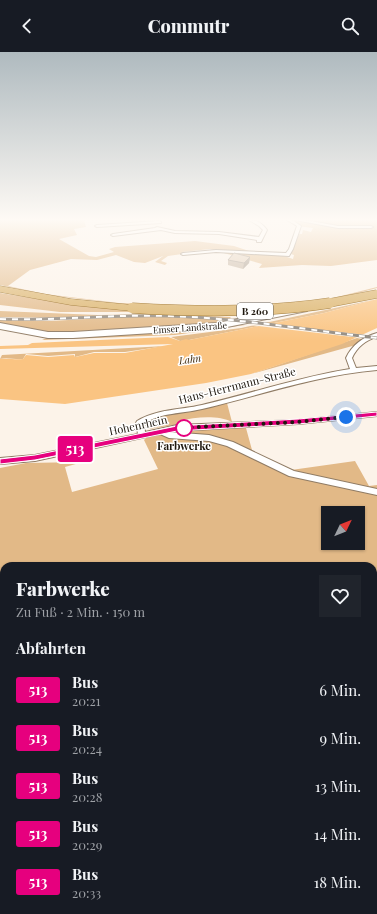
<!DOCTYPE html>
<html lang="de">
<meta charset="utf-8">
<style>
body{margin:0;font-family:"Playfair Display",serif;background:#20242c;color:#f1f3f6;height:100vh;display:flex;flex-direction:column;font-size:15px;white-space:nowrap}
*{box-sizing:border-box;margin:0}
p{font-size:13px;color:#9ea1a6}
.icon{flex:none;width:22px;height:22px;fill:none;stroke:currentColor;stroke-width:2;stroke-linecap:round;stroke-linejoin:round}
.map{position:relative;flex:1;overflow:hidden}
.drawer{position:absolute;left:0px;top:510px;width:377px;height:352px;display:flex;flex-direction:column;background:#171b24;border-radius:12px 12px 0 0;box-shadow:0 1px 3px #0004}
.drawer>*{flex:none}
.badge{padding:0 8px;border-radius:3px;font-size:14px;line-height:26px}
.needle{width:26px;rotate:47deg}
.fabs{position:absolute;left:321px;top:454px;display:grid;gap:8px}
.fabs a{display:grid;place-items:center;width:44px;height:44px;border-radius:0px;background:#171b24;box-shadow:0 1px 3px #0004;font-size:20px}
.you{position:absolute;width:20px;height:20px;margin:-10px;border:3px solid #fff;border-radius:50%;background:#1a73e8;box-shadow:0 0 0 6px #1a73e833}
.map>.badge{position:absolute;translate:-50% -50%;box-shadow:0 0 0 2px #fff}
h2{padding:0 16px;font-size:15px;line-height:36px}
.round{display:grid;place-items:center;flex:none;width:42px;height:42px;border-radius:0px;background:#20242c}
.summary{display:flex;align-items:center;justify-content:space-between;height:68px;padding:0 16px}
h1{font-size:19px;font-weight:800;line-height:30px}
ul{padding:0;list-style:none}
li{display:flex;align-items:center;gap:12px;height:48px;padding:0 16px}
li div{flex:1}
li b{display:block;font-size:15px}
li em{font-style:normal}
li .badge{min-width:44px;font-weight:700;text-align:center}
header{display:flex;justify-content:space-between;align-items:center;height:52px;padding:0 16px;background:#171b24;font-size:18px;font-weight:800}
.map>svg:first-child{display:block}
.green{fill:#e2b987;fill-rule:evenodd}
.water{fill:#fac482}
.pier{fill:#fcf3e9}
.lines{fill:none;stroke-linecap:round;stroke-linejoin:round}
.street-casing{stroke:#907c65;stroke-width:2}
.secondary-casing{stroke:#907c65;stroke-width:2}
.primary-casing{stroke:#8a5a07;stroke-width:1}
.street{fill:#fff;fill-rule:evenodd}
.secondary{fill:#fff;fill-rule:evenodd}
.primary{fill:#dbb268;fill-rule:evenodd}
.rail-casing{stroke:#938b81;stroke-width:3}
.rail{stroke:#fff;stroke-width:2;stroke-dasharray:6;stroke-linecap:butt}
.primary-bridge-far1-casing{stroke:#8a5a07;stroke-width:9;stroke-linecap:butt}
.primary-bridge-casing{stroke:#8a5a07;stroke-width:11;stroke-linecap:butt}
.primary-bridge-far1{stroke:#dbb268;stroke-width:8}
.primary-bridge{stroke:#dbb268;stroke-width:10}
.wall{fill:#c0ad98}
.shaded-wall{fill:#9c8d7c}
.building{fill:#dfc9b1;stroke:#9c8d7c}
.line{fill:#e6007e;stroke:#fff}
.walk{stroke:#1f180f;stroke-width:4;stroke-dasharray:0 7.2}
.stop-dot{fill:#fff;stroke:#e6007e;stroke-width:2}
.labels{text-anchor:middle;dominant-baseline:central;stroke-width:3;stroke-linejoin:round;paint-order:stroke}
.far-street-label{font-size:9px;fill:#1f180f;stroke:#fff}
.shield{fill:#fff;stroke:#625d57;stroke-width:1}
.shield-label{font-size:10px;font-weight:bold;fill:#1f180f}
.far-water-label{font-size:10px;font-style:italic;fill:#3c2709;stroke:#fff}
.street-label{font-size:11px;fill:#1f180f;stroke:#fff}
.stop-label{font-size:11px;font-weight:bold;fill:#1f180f;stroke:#fff}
</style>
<header><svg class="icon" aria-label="back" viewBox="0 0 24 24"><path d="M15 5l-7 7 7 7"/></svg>Commutr<svg class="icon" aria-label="search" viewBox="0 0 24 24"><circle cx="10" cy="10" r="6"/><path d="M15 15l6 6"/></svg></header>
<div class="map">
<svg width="377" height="862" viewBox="0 0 377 862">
<rect width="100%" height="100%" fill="#fcf3e9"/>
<g class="green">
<path d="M0 168H84L86 175 74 177 77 183 59 187 89 204 96 205 114 200 109 197 115 195 195 189 234 194 252 200V201L284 204 293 207 294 203 291 202 299 182H302L303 178 311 180 313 176 297 174 286 168H377V208L331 214 302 213 259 216 262 212 210 197 182 200V202L168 204 161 209 167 211 165 213 155 210 163 204 145 211 134 210 116 203 97 208 71 207 30 218 8 234 45 242 119 251 260 255 325 248 377 235V236L325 250 276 255 132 253 47 243 0 233Z"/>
<path d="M0 241 78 253 137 260H60L0 253Z"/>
<path d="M377 247 324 261 189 288 180 289 171 285 241 276Z"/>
<path d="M0 259 98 263 159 262 231 265 229 267 137 263 64 266 0 265Z"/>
<path d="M139 264C166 265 206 262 228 271L58 281 0 272V268L51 269Z"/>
<path d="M242 273H245L175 283 42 288 49 285 218 276Z"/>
<path d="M357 286 362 287 356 293 251 322Z"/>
<path d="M165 294 125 300H94L75 305V302L48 304 26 302 23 307C15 308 8 305 0 307L2 303Z"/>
<path d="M227 351 232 370C218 363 195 365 180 369L179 372 150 377 144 375V370C171 360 200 358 227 351Z"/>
<path d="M221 376H246L252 398 265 411 284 419 355 409 369 434 377 433V605L373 604V514H4V760L0 761V416L26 411 83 410 65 415 72 440 158 417 144 388 146 386 181 378ZM328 461H358V491H328Z"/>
</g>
<path class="water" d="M377 247V276L342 292 251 322 206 331 65 352 0 347V307C9 306 15 308 23 307L26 303 48 305 74 303 75 305 94 301H125L173 292 0 297V294L28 293 32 291 168 285 180 289 186 287 189 288 324 261Z"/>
<path class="pier" d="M260 271 367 283 361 286 250 273Z"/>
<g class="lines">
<g class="street-casing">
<g id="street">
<path d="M249 168C257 168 262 171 267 178L261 190H257V188L219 182 175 181 161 178 113 184 111 183 113 182 155 176 157 175 175 179 219 180 259 185 263 178 259 174Z"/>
<path d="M287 168H292L301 174 293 197 289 204 216 200 183 203 181 202 183 201 216 198 286 201 289 197 297 174Z"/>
<path d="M295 168H305L338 174H371L373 175 371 176H338Z"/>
<path d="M159 169 161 170V171L97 175 95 174 97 173Z"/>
<path d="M377 281V285C366 288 357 295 352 306L356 316 377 314V318C317 323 261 343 202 357 182 362 161 360 144 372L145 380 177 373 298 368 377 360V364L298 372 177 379 169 380 209 383 233 390 294 419 377 437V443L289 424 227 394 209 389 169 386 160 382 35 409 0 412V406L35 403 138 382 136 371 137 369C157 357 180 358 202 353 252 341 300 325 350 317L346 306C352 293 363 285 377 281Z"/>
</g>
</g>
<g class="secondary-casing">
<path id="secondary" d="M304 254 308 257 307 259 217 277 73 286H48L0 277V271L48 280H73L217 271Z"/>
</g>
<g class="primary-casing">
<path id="primary" d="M0 234 71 247 132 253 137 256 132 259 71 253 0 240Z"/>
</g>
<use href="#street" class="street"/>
<use href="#secondary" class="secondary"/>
<use href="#primary" class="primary"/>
<g class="rail-casing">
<path id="rail" d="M0 267C57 269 113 262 169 264 239 266 308 278 377 286"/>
</g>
<use href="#rail" class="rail"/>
<g class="primary-bridge-far1-casing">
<path id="primary-bridge-far1" d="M324 252 377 242"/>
</g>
<g class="primary-bridge-casing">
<path id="primary-bridge" d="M132 256C198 260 265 261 330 251"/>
</g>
<use href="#primary-bridge-far1" class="primary-bridge-far1"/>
<use href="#primary-bridge" class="primary-bridge"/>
</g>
<path class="wall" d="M250 205 249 211 243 217 228 213V208Z"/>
<path class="shaded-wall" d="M250 205 249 211 243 217 244 211Z"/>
<path class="building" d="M234 201 250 205 244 211 228 208Z"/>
<linearGradient id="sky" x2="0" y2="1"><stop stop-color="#afbabf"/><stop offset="0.58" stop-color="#fefaf5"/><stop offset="1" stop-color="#fefaf5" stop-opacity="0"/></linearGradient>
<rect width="377" height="289" fill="url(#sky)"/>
<path class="line" d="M377 360V364L298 372 177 379 35 408 0 412V407L35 403 177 374 298 367Z"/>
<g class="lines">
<path class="walk" d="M184 376H177L298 370 346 365"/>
</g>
<circle class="stop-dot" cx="184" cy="376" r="8"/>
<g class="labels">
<g class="far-street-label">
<text transform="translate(190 275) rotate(-4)">Emser Landstraße</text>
</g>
<rect class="shield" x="237" y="251" width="36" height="16" rx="3"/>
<g class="shield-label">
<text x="255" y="259">B 260</text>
</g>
<g class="far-water-label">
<text transform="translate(190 307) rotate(-8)">Lahn</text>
</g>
<g class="street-label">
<text transform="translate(237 333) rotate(-14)">Hans-Herrmann-Straße</text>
<text transform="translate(138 373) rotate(-12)">Hohenrhein</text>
</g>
<g class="stop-label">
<text x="184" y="393">Farbwerke</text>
</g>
</g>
</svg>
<div class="fabs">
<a><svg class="needle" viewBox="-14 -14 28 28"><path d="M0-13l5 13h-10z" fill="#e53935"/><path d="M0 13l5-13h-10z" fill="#9ea1a6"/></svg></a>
</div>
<div class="you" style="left:346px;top:365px"></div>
<b class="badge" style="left:75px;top:397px;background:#e6007e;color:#fff">513</b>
<section class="drawer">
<div class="summary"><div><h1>Farbwerke</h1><p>Zu Fuß · 2 Min. · 150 m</p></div><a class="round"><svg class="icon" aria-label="heart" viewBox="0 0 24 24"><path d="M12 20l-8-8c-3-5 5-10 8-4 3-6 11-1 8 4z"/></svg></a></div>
<h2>Abfahrten</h2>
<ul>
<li><span class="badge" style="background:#e6007e;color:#fff">513</span><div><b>Bus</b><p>20:21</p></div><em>6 Min.</em></li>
<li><span class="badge" style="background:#e6007e;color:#fff">513</span><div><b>Bus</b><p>20:24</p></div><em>9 Min.</em></li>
<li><span class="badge" style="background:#e6007e;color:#fff">513</span><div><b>Bus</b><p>20:28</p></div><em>13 Min.</em></li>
<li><span class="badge" style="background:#e6007e;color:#fff">513</span><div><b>Bus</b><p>20:29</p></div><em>14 Min.</em></li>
<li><span class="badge" style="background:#e6007e;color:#fff">513</span><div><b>Bus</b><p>20:33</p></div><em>18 Min.</em></li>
</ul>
</section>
</div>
